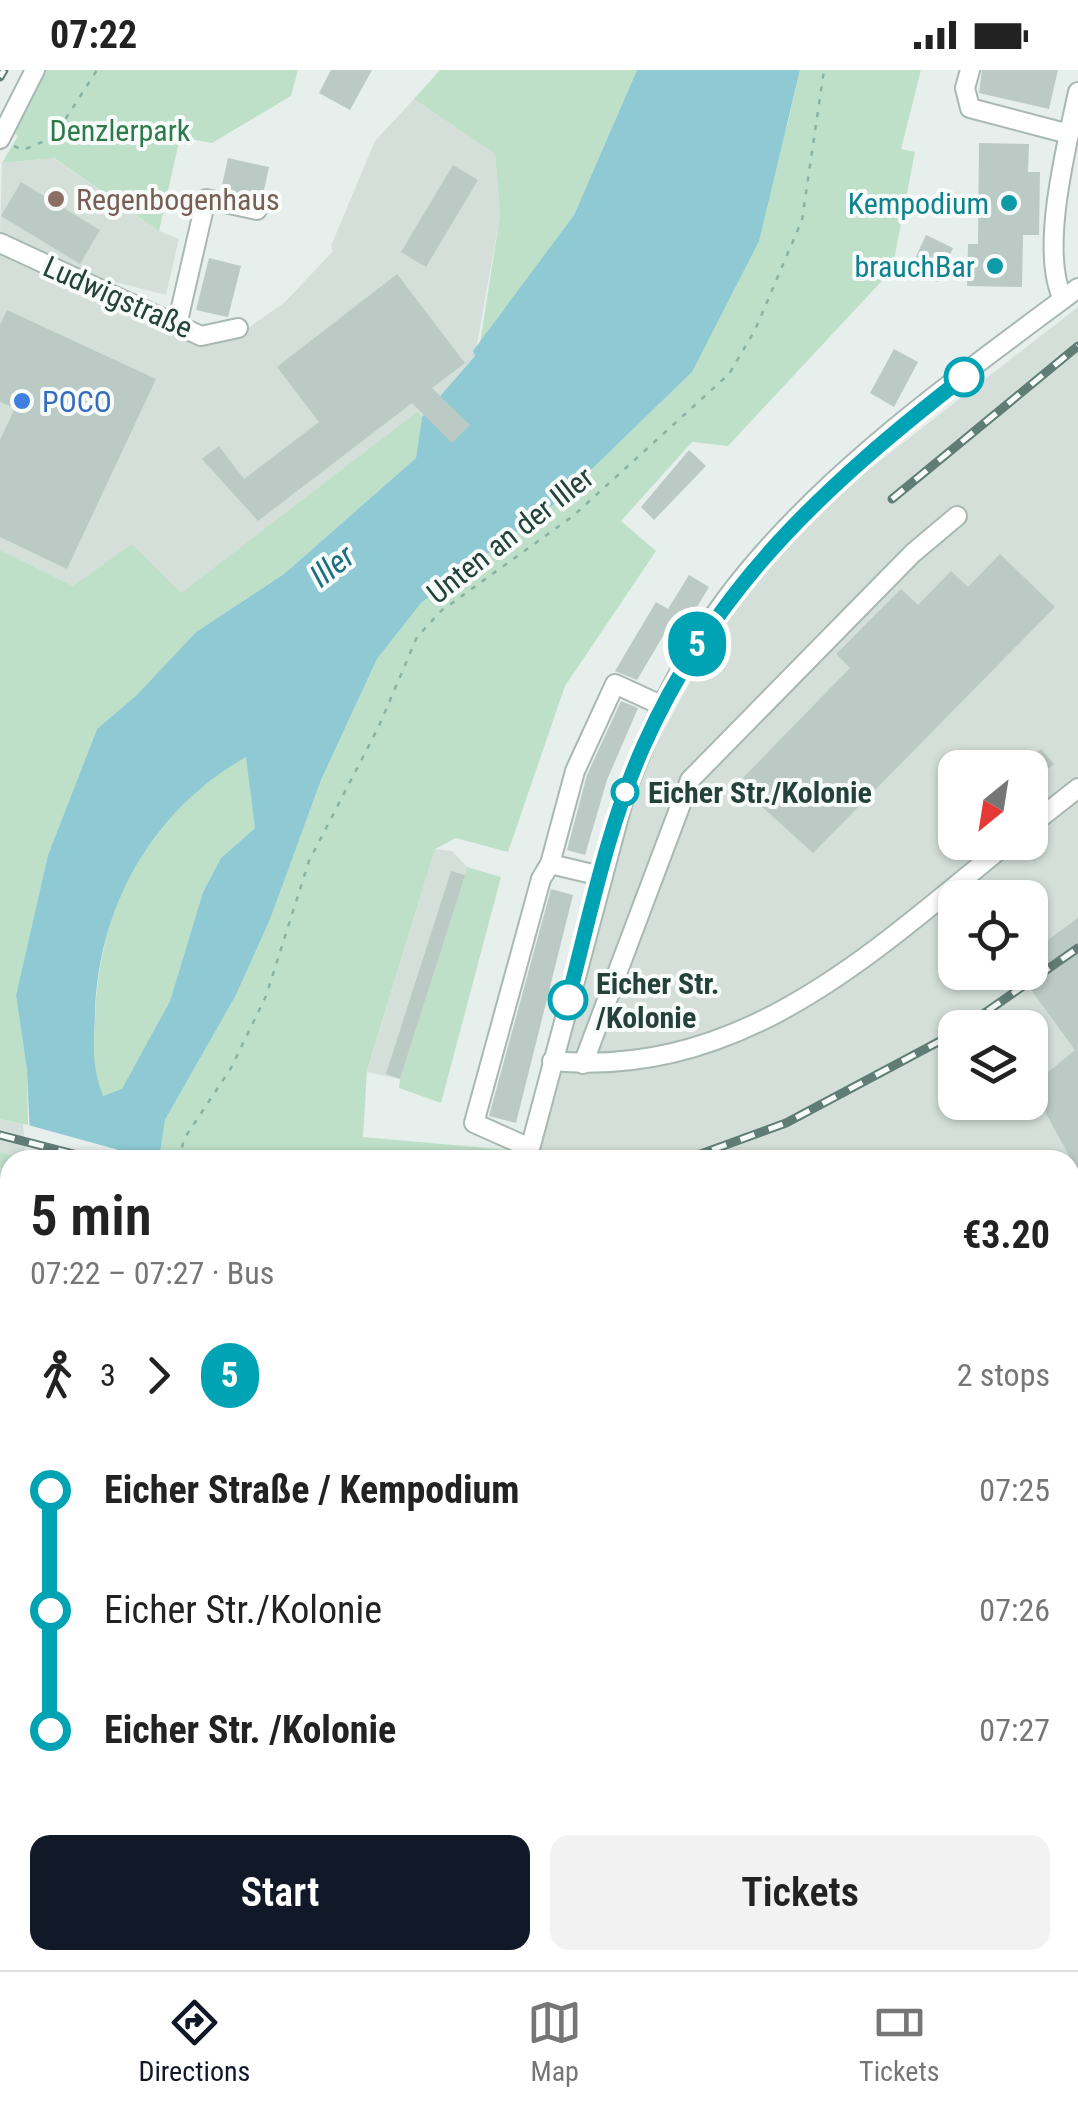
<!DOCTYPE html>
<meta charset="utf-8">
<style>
body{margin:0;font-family:"Roboto Condensed",sans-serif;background:#f2f2f2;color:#222;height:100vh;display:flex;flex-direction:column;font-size:38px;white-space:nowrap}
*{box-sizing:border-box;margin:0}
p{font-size:32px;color:#767676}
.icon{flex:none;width:55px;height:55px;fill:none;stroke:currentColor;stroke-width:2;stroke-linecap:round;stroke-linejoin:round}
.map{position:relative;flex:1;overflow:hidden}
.sheet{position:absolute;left:0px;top:1080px;width:1080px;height:820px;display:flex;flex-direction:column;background:#fff;border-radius:30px 30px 0 0;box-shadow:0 2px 8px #0004}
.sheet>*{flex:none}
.badge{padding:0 20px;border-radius:32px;font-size:35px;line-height:65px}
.needle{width:65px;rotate:210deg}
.fabs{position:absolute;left:938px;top:680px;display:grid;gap:20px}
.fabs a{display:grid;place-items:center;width:110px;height:110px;border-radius:20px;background:#fff;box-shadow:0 2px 8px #0004;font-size:50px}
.map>.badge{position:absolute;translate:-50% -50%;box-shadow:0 0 0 5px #fff}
.legs{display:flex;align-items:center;gap:15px;height:110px;padding:0 30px;font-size:32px}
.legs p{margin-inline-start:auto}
.head{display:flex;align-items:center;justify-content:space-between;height:170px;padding:0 30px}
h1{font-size:55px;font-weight:600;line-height:75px}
.action{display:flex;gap:20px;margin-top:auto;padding:20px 30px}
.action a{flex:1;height:115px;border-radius:20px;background:#111827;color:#fff;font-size:40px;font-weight:600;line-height:115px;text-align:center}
.action a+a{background:#f2f2f2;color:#222}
ul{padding:0 30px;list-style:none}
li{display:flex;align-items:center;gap:35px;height:120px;font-size:38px}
li i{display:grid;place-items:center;width:15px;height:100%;margin:0 12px;background:currentColor}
li i::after{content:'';width:25px;height:25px;margin:-12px;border:8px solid;border-radius:50%;background:#fff}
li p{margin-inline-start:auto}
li:first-child i{background:linear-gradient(#0000 50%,currentColor 0)}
li:last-child i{background:linear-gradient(currentColor 50%,#0000 0)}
.status{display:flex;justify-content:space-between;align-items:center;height:70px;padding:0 50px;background:#fff;direction:ltr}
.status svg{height:28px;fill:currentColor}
.menu{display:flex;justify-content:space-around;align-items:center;height:140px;border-top:2px solid #e0e0e0;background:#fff;font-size:28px;color:#767676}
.menu a{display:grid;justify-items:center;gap:5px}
.menu .active{color:#111827}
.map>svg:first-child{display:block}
.built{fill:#d4dfda;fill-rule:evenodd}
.green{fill:#bfe0c8}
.water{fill:#8ec9d4;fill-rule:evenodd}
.pier{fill:#e6efeb}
.building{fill:#bbcac4}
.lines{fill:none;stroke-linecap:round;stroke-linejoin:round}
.minor-casing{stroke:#a8b8b2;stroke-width:22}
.major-casing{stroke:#c2cac8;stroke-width:28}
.path{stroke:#86b3a5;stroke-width:2.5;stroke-dasharray:5 8;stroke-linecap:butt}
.minor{stroke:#fff;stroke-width:18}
.major{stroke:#6aa596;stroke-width:22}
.rail-casing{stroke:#5f7d75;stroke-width:9}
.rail{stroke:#f7fbf9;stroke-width:5;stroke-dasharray:15;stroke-linecap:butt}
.line-1-casing{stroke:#fff;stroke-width:22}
.line-1{stroke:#00a3b4;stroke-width:15}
.education-dot{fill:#8d6e63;stroke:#f7fbf9;stroke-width:4}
.culture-dot{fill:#0f9aa8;stroke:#f7fbf9;stroke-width:4}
.stop-1-dot{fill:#fff;stroke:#00a3b4;stroke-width:5}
.shop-dot{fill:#3f7fe0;stroke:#f7fbf9;stroke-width:4}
.labels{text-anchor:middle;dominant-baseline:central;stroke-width:8;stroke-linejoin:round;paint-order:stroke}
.park-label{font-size:30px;fill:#2d7a4b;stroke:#f7fbf9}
.education-label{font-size:30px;fill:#785e54;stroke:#f7fbf9;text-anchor:start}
.culture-label{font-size:30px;fill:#0d838f;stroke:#f7fbf9;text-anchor:end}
.street-label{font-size:30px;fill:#24423a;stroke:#f7fbf9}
.shop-label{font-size:30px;fill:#366cbe;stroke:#f7fbf9;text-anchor:start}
.stop-label{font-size:30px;font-weight:bold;fill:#24423a;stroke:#f7fbf9;text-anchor:start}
.water-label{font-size:32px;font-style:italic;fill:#1c6f80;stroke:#f7fbf9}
</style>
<div class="status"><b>07:22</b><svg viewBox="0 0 49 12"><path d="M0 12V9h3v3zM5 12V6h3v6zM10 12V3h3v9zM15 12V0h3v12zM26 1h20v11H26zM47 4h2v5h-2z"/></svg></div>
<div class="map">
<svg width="1078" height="1900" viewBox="0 0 1078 1900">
<rect width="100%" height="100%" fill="#e6efeb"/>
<g class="built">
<path d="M414 29 495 84 500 145 475 286 422 347 417 343 180 524 73 516 0 480V178L197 270 241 263 285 232 333 181 331 176 375 71Z"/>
<path d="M53 88 159 161 179 169 166 225 80 203 0 163 2 93Z"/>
<path d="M1078 237V1207L1070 1203V1090H537L629 741 655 676 704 587 741 531 793 470 859 407ZM955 698H1030V772H955ZM955 828H1030V902H955ZM955 958H1030V1032H955Z"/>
<path d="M435 779 452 781 467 797 400 1009 367 1002Z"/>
<path d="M0 1049 28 1055 29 1090 0 1082Z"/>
<path d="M1070 1246 1078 1249V1448L1070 1444Z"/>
<path d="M1070 1706 1078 1708V1793H1070Z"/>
<path d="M1070 1882 1078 1885V1900H677L676 1890H1070Z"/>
<path d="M224 1890H651L652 1900H224Z"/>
</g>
<g class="green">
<path d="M42 0H298L291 26 212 73 180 67 159 161 54 88 2 93 18 66 12 62Z"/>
<path d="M440 0H637L574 145 480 273 500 145 495 84 414 29Z"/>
<path d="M800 0H921L901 79 915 82 892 200 728 376 692 372 621 451 656 481 565 616 508 782 456 768 435 779 367 1001 363 1067 511 1080 512 1090H159L165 1050 236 925 271 847 321 710 377 589 421 533 562 428 692 302 787 56Z"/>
<path d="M417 342 422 347 416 388 284 504 196 562 137 626 97 659 48 785 16 925 27 1000 28 1055 0 1049V480L73 516 132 474 181 523Z"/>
<path d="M247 686 255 758 221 788 203 822 170 931 122 1020 103 1026C90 1002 94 979 95 952 98 838 146 743 247 686Z"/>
<path d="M467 797 501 807 441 1033 399 1018 400 1009Z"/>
<path d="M0 1082 29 1090H10V1146L1 1151Z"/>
<path d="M10 1387V1575L2 1583 0 1395Z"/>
</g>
<g class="water">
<path d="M637 0H800L759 171 692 302 562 428 421 533 377 589 321 710 271 847 236 925 165 1050 159 1090H31L27 1000 16 925 48 785 97 659 137 625 196 562 284 504 416 388 422 347 475 286 473 281 574 145ZM246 687 255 758 221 788 203 822 170 931 122 1019 103 1026C91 994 94 978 95 944 98 837 152 740 246 687Z"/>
<path d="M10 1146V1387L0 1395V1152Z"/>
</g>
<path class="pier" d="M23 1054 28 1055 155 1090 26 1089Z"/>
<g class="building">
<path d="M331 0H372L350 40 319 23Z"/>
<path d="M982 0H1058L1049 39 979 23Z"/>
<path d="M979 73 1029 74 1028 102H1040L1039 165H1023L1022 217 967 216 968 174H978Z"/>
<path d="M228 88 269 97 262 129 221 119Z"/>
<path d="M453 95 478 110 426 197 401 182Z"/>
<path d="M21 112 100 160 80 194 1 146Z"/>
<path d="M926 165 953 178 938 212 910 199Z"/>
<path d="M209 188 241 196 228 247 196 240Z"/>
<path d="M397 204 465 293 432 318 470 355 452 373 412 333 258 451 202 389 219 376 244 409 319 352 277 297Z"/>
<path d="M7 240 156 309 67 499 0 467V370L15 338 0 332V255Z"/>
<path d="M894 279 918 292 894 337 870 323Z"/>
<path d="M689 380 706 396 654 450 641 437Z"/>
<path d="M1000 484 1055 537 813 783 737 714 850 598 836 584 901 519 918 535 951 501 968 517Z"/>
<path d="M689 505 709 517 688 552 676 544 637 610 615 601 656 532 668 539Z"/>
<path d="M621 631 638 638 607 710 585 785 567 780 587 705Z"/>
<path d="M1041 679 1054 694 1041 705 1028 690Z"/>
<path d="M451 801 465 805 400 1009 386 1004Z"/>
<path d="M551 819 573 825 516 1053 489 1046Z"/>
<path d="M1078 848V1102L1031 1016 1075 980 1018 902H1030V883Z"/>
</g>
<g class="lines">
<g class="minor-casing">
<g id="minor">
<path d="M970 0 965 18 970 38 1069 64"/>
<path d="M0 69 35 0"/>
<path d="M0 173 201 266 238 258"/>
<path d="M1063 229C1039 181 1067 75 1078 22"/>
<path d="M177 255 206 129 257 140"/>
<path d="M1030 756 1078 718"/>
<path d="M601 806 550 794 575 701 615 614 663 636"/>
<path d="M552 991C742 1009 872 883 1009 772"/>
<path d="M583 994 690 710 913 483 957 446"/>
<path d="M530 1078 474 1053 541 809 550 794"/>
<path d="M527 1090 625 724C650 656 683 587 726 529 819 405 955 310 1078 218"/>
<path d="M1070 1235 1078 1238"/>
<path d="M1070 1458 1078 1462"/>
<path d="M0 1604 10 1607"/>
<path d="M199 1890V1900"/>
<path d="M670 1890V1900"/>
</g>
</g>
<g class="major-casing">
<g id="major">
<path d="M0 1168 10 1177"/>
<path d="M0 1193 10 1202"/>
<path d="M1070 1826 1078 1827"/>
<path d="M1070 1850 1078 1852"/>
</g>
</g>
<g class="path">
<path d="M14 76 23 80 54 67 97 0"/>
<path d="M1030 893 1050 879"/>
<path d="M1030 899 1034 905"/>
<path d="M179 1090 184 1069 231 998 266 926 309 791 379 656 417 567 441 541 573 446 729 304 755 260 802 150 824 0"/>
<path d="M1070 1207 1078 1211"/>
<path d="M0 1285 10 1294"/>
<path d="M0 1402 10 1396"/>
<path d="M0 1450 10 1439"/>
<path d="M0 1513 10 1504"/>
<path d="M1070 1695 1078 1696"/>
<path d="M1070 1875 1078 1879"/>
<path d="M73 1890 92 1900"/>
<path d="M36 1900 44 1890"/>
<path d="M220 1900V1890"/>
</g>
<use href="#minor" class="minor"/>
<use href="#major" class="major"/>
<g class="rail-casing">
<g id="rail">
<path d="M0 7 4 0"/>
<path d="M892 429 1078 276"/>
<path d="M963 958 1078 878"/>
<path d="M0 1065 97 1090"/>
<path d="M684 1090 786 1053 955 963"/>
</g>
</g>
<use href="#rail" class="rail"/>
</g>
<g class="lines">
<g class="line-1-casing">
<path id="line-1" d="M568 930C590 845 608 755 644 675 715 515 829 412 964 307"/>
</g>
<use href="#line-1" class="line-1"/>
</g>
<circle class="education-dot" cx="56" cy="129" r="10"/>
<g class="culture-dot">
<circle cx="1009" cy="133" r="10"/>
<circle cx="995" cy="196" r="10"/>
</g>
<g class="stop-1-dot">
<circle cx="964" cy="307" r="18"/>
<circle cx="625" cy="722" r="12"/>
<circle cx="568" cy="930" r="18"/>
</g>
<circle class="shop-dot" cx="22" cy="331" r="10"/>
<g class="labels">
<g class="park-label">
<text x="120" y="60">Denzlerpark</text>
</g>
<g class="education-label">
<text x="76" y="129">Regenbogenhaus</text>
</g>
<g class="culture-label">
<text x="989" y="133">Kempodium</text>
<text x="975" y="196">brauchBar</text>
</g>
<g class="street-label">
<text transform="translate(118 227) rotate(24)">Ludwigstraße</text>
<text transform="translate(510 465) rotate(-38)">Unten an der Iller</text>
</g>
<g class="shop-label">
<text x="42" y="331">POCO</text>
</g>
<g class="stop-label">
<text x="648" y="722">Eicher Str./Kolonie</text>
<text x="596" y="913">Eicher Str.<tspan x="596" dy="34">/Kolonie</tspan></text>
</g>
<g class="water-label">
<text transform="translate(332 496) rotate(-38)">Iller</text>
</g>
</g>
</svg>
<div class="fabs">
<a><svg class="needle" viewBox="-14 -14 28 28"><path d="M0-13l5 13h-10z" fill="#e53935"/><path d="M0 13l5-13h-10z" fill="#767676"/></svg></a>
<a><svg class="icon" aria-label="locate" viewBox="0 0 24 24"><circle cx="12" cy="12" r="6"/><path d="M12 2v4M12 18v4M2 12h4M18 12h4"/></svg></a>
<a><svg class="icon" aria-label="layers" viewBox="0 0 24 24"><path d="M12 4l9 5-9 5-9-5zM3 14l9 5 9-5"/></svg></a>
</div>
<b class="badge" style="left:697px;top:574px;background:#00a3b4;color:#fff">5</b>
<section class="sheet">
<div class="head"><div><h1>5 min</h1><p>07:22 – 07:27 · Bus</p></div><b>€3.20</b></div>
<div class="legs"><svg class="icon" aria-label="walk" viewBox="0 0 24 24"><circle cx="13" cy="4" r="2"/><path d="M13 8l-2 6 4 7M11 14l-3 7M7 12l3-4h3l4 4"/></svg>3<svg class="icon" aria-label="forward" viewBox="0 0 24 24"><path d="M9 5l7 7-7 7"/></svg><b class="badge" style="background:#00a3b4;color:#fff">5</b><p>2 stops</p></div>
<ul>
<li><i style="color:#00a3b4"></i><b>Eicher Straße / Kempodium</b><p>07:25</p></li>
<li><i style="color:#00a3b4"></i><span>Eicher Str./Kolonie</span><p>07:26</p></li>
<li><i style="color:#00a3b4"></i><b>Eicher Str. /Kolonie</b><p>07:27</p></li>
</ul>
<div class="action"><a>Start</a><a>Tickets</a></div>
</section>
</div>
<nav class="menu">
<a class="active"><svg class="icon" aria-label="directions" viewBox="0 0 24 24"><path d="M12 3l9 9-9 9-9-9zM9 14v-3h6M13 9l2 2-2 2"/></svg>Directions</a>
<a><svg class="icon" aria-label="map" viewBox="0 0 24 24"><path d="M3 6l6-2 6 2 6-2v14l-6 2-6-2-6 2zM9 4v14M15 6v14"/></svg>Map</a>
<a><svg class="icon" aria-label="tickets" viewBox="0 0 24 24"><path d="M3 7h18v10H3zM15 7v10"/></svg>Tickets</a>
</nav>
